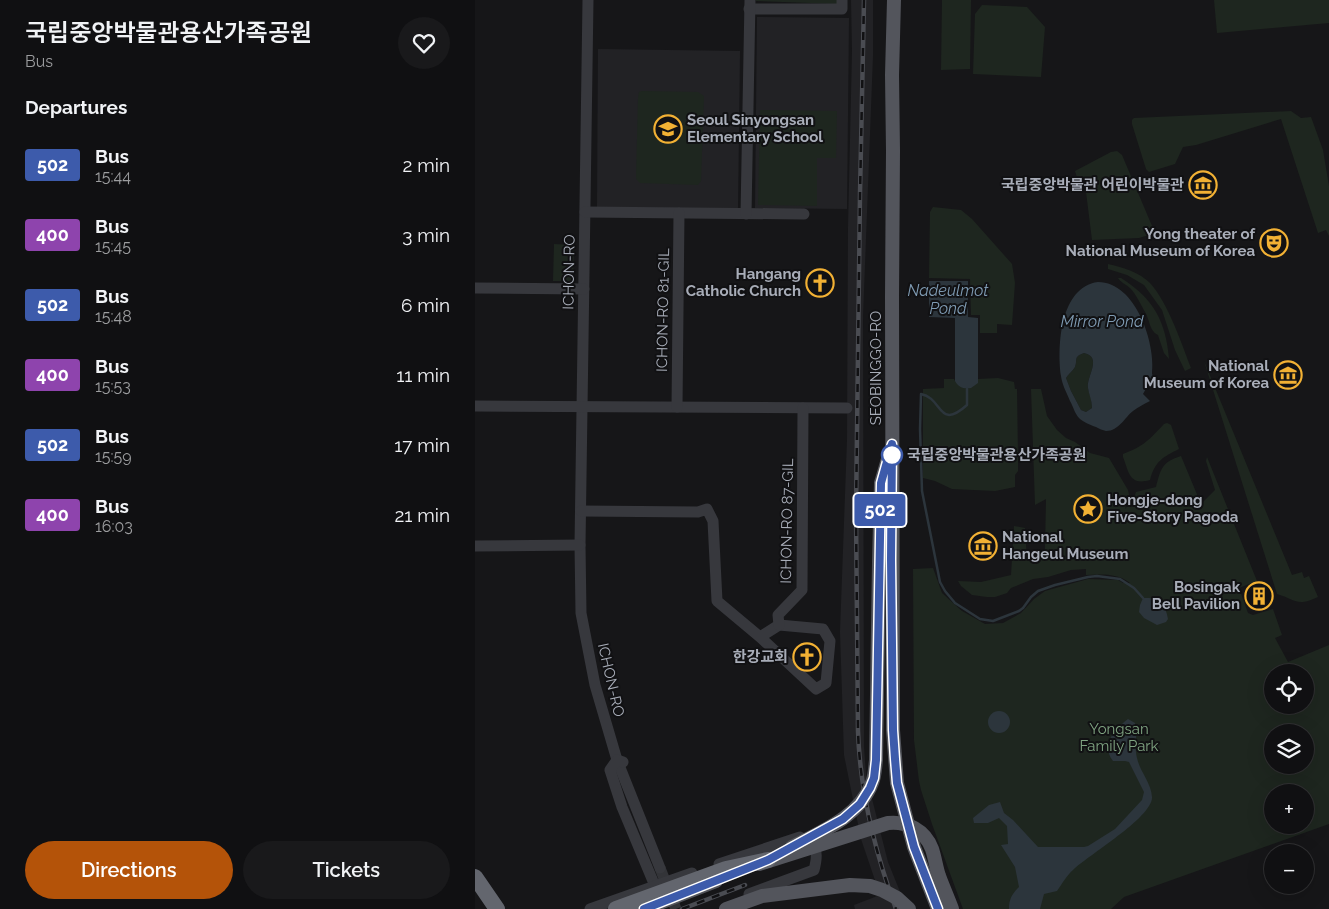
<!DOCTYPE html>
<meta charset="utf-8">
<style>
body{margin:0;font-family:Raleway,"Noto Sans KR",sans-serif;background:#19191b;color:#f1f3f6;height:100vh;display:flex;flex-direction:column;font-size:19px;white-space:nowrap}
*{box-sizing:border-box;margin:0}
p{font-size:16px;color:#9c9d9f}
.icon{flex:none;width:28px;height:28px;fill:none;stroke:currentColor;stroke-width:2;stroke-linecap:round;stroke-linejoin:round}
.map{position:relative;flex:1;overflow:hidden}
.side{display:flex;flex-direction:column;background:#101012;width:475px}
.side>*{flex:none}
.badge{padding:0 10px;border-radius:4px;font-size:18px;line-height:32px}
.fabs{position:absolute;left:789px;top:664px;display:grid;gap:10px}
.fabs a{display:grid;place-items:center;width:50px;height:50px;border-radius:50%;background:#101012;box-shadow:0 5px 20px #0002,0 0 0 1px #303032;font-size:25px}
.map>.badge{position:absolute;translate:-50% -50%;box-shadow:0 0 0 2px #fff}
h2{padding:0 25px;font-size:19px;line-height:45px}
.round{display:grid;place-items:center;flex:none;width:52px;height:52px;border-radius:26px;background:#19191b}
.head{display:flex;align-items:center;justify-content:space-between;height:85px;padding:0 25px}
h1{font-size:24px;font-weight:600;line-height:38px}
.primary-button{display:flex;gap:10px;margin-top:auto;padding:10px 25px}
.primary-button a{flex:1;height:58px;border-radius:30px;background:#b45309;color:#fff;font-size:20px;font-weight:600;line-height:58px;text-align:center}
.primary-button a+a{background:#19191b;color:#f1f3f6}
ul{padding:0;list-style:none}
li{display:flex;align-items:center;gap:15px;height:70px;padding:0 25px}
li div{flex:1}
li b{display:block;font-size:19px}
li em{font-style:normal}
li .badge{min-width:55px;font-weight:700;text-align:center}
main{display:flex;flex:1;min-height:0}
.map>svg:first-child{display:block}
.built{fill:#222225}
.green{fill:#1e261f;fill-rule:evenodd}
.water{fill:#2c353c;fill-rule:evenodd}
.lines{fill:none;stroke-linecap:round;stroke-linejoin:round}
.stream{stroke:#2c353c;stroke-width:2.5}
.minor-tunnel{stroke:#333438;stroke-width:11;stroke-dasharray:11 5.5;stroke-linecap:butt}
.minor{stroke:#37383d;stroke-width:11}
.major{stroke:#53555c;stroke-width:14}
.highway{stroke:#63666e;stroke-width:16}
.rail-casing{stroke:#4a4c52;stroke-width:4.5}
.rail{stroke:#111113;stroke-width:2.5;stroke-dasharray:8;stroke-linecap:butt}
.major-bridge{stroke:#53555c;stroke-width:14}
.highway-bridge{stroke:#63666e;stroke-width:16}
.line-casing{stroke:#fff;stroke-width:11}
.line{stroke:#3d5bab;stroke-width:8}
.stop-dot{fill:#fff;stroke:#3d5bab;stroke-width:2.5}
.labels{text-anchor:middle;dominant-baseline:central;stroke-width:4;stroke-linejoin:round;paint-order:stroke}
.poi-label{font-size:15px;font-weight:bold;fill:#a8adb8;stroke:#111113;text-anchor:end}
.street-label{font-size:15px;fill:#a8adb8;stroke:#111113}
.stop-label{font-size:15px;font-weight:bold;fill:#a8adb8;stroke:#111113;text-anchor:start}
.park-label{font-size:15px;fill:#7fa381;stroke:#111113}
.water-label{font-size:16px;font-style:italic;fill:#7f9bb3;stroke:#111113}
</style>
<main>
<section class="side">
<div class="head"><div><h1>국립중앙박물관용산가족공원</h1><p>Bus</p></div><a class="round"><svg class="icon" aria-label="heart" viewBox="0 0 24 24"><path d="M12 20l-8-8c-3-5 5-10 8-4 3-6 11-1 8 4z"/></svg></a></div>
<h2>Departures</h2>
<ul>
<li><span class="badge" style="background:#3d5bab;color:#fff">502</span><div><b>Bus</b><p>15:44</p></div><em>2 min</em></li>
<li><span class="badge" style="background:#8e44ad;color:#fff">400</span><div><b>Bus</b><p>15:45</p></div><em>3 min</em></li>
<li><span class="badge" style="background:#3d5bab;color:#fff">502</span><div><b>Bus</b><p>15:48</p></div><em>6 min</em></li>
<li><span class="badge" style="background:#8e44ad;color:#fff">400</span><div><b>Bus</b><p>15:53</p></div><em>11 min</em></li>
<li><span class="badge" style="background:#3d5bab;color:#fff">502</span><div><b>Bus</b><p>15:59</p></div><em>17 min</em></li>
<li><span class="badge" style="background:#8e44ad;color:#fff">400</span><div><b>Bus</b><p>16:03</p></div><em>21 min</em></li>
</ul>
<div class="primary-button"><a>Directions</a><a>Tickets</a></div>
</section>
<div class="map">
<svg width="854" height="909" viewBox="0 0 854 909">
<rect width="100%" height="100%" fill="#161618"/>
<g class="built">
<path d="M376 0H398V56L388 317 389 747 391 775 413 862 432 909H380L379 905 405 895 386 839 369 755 365 632 372 440 373 227 377 51Z"/>
<path d="M282 17 374 18 372 209 280 208Z"/>
<path d="M123 49 265 51 263 209 122 207Z"/>
</g>
<g class="green">
<path d="M281 0H363V4L281 1Z"/>
<path d="M467 0H496L495 69 466 70Z"/>
<path d="M739 0H854V23L742 33Z"/>
<path d="M507 5 552 7 570 27 566 77 498 74 500 14Z"/>
<path d="M167 91 223 92 229 96 226 181 223 185 165 183 162 180 161 178 163 98 164 92Z"/>
<path d="M285 110 362 111 361 158H342V206L283 205Z"/>
<path d="M816 111 826 118 836 117 848 150 854 186V236L851 230 843 233 806 119 721 145 708 147 700 164 674 172 671 169 657 124V120L659 118Z"/>
<path d="M642 151 647 155 680 233 664 238 617 240 610 184H604L600 171 636 152Z"/>
<path d="M458 207 486 210 497 219 537 264 540 283 537 325 522 324V333H505V315H496L495 279 454 278 455 212Z"/>
<path d="M79 244 99 245 98 281H78Z"/>
<path d="M633 264C647 267 664 272 675 283 693 303 706 342 716 368L710 371 700 350 687 310 669 285 652 275 633 269Z"/>
<path d="M643 278H646C678 298 691 321 694 359L689 353 683 335C674 331 675 320 670 312 666 305 661 294 655 288 651 284 646 283 643 278Z"/>
<path d="M609 353C628 357 611 377 613 388 613 390 614 391 614 392 616 397 617 403 617 408L611 412 606 410 596 391 591 378C593 374 598 371 600 367 603 359 598 357 609 353Z"/>
<path d="M729 361 817 575 827 572 829 578 834 576 843 597C821 607 822 600 802 594Z"/>
<path d="M523 378 539 382 540 389H542L543 455V471L540 475V487L520 491 477 489 460 481 448 478V389L469 388V379H479L480 381 503 383V379Z"/>
<path d="M556 389H566L572 416 582 430 591 438 600 442 615 453 634 458 653 490 654 495 650 509 658 500 661 492 681 487C686 468 687 462 706 456L726 504 740 490 731 461 732 457 782 581 764 588 773 613 778 615 798 609 807 635 800 638 813 662 854 645V824L649 897 636 909H488L457 824 446 790 444 781 439 740 438 569 458 568 467 593 487 611 510 624 528 623 546 613 559 599 570 591 613 579 643 580 648 583H655C643 573 626 574 611 575V569L596 570 573 577 558 579 536 588 532 593 520 597H512L497 595 486 586 483 581 506 582 536 575 539 526 550 528 552 560 570 549 571 499 560 505ZM798 672H830V705H798ZM798 732H830V765H798ZM798 792H830V825H798Z"/>
<path d="M692 423 696 425 704 449C688 457 680 461 675 480 654 486 654 472 648 457V454C669 446 674 440 689 424Z"/>
</g>
<g class="water">
<path d="M454 281H493V317L503 318V383L496 388C489 389 484 388 480 381V318L454 317Z"/>
<path d="M623 282C661 282 681 344 677 374L678 376 668 394 675 401C669 404 663 407 658 411 650 417 644 431 631 431 628 430 624 429 621 427 615 425 608 422 604 418 600 414 598 406 595 401 592 393 587 385 586 376 582 346 585 287 623 282ZM609 353C628 357 611 377 613 388 614 395 617 400 617 408L611 412 606 410 596 391 591 378C593 374 598 371 600 367 603 359 598 357 609 353Z"/>
<path d="M668 598C685 597 690 603 693 619L691 622 682 625 669 618 664 612 665 605Z"/>
<circle cx="524" cy="722" r="11"/>
<path d="M653 719 660 723C663 735 659 747 662 758 665 772 676 782 677 797 678 817 612 856 598 870 592 875 587 884 582 891L569 894 565 909H534C534 899 537 894 544 887L540 867 526 845 533 844 532 826 524 818 513 823H499L498 818 514 805 525 802 529 813 538 820 563 847H609L613 846 640 829 667 800 669 792 654 762 650 761H638C625 744 640 729 653 719Z"/>
</g>
<g class="lines">
<path class="stream" d="M492 389V405C463 431 468 398 446 394L445 429 447 491 465 582 470 591 480 603 505 619 518 621 544 611 548 608 556 597 563 591 580 585 613 577 622 576 645 579 659 588 668 598"/>
<path class="minor-tunnel" d="M185 868 201 909"/>
<g class="minor">
<path d="M113 0 105 545 106 613 120 685 142 760 185 868"/>
<path d="M274 9H367V0"/>
<path d="M110 212 329 214"/>
<path d="M271 214 275 0"/>
<path d="M0 288 109 289"/>
<path d="M0 406 372 408"/>
<path d="M202 407 204 213"/>
<path d="M106 511 223 512 232 509 238 521 242 601 285 637 341 689 351 683 355 641 348 629 304 625 285 637"/>
<path d="M0 546 105 545"/>
<path d="M304 625 303 615 327 590 328 408"/>
<path d="M148 762 142 760 135 770 147 807 180 886"/>
<path d="M244 864 325 837C342 846 344 851 339 870L274 894"/>
<path d="M115 909 217 873"/>
</g>
<g class="major">
<path d="M419 0 417 75 418 151 417 297 418 730 422 783 439 847 463 909"/>
<path d="M404 562 406 483 413 459"/>
</g>
<path class="highway" d="M0 877 22 909"/>
<g class="rail-casing">
<g id="rail">
<path d="M389 0 385 194 381 513 383 731C385 793 400 852 421 909"/>
<path d="M207 909 270 885"/>
</g>
</g>
<use href="#rail" class="rail"/>
<g class="major-bridge">
<path d="M317 847C347 831 384 817 397 783 400 776 400 768 401 760L404 562"/>
<path d="M284 864 413 823C432 821 450 830 457 849 460 858 461 867 464 876 468 887 473 898 477 909"/>
<path d="M169 909 241 881"/>
<path d="M251 909 287 896 375 885 395 886 407 890 422 898 434 909"/>
</g>
<path class="highway-bridge" d="M141 909 251 869 293 860"/>
</g>
<g class="lines">
<g class="line-casing">
<path id="line" d="M169 909 293 860 368 819 385 804 395 788 399 778 401 760 406 483 417 444 416 560 418 730 420 759 422 783 439 847 463 909"/>
</g>
<use href="#line" class="line"/>
</g>
<defs>
<g id="school-ring" transform="scale(1.4375)"><circle r="9.5" fill="#111113" stroke="#f2b134" stroke-width="1.5"/><path d="M0-5L7-2L0 1L-7-2ZM-4 1L0 2.5L4 1V4Q0 6-4 4Z" fill="#f2b134"/></g>
<g id="museum-ring" transform="scale(1.4375)"><circle r="9.5" fill="#111113" stroke="#f2b134" stroke-width="1.5"/><path d="M0-6L6-3V-2H-6V-3ZM-5-1h2V3h-2ZM-1-1h2V3h-2ZM3-1h2V3H3ZM-6 4H6V6H-6Z" fill="#f2b134"/></g>
<g id="theatre-ring" transform="scale(1.4375)"><circle r="9.5" fill="#111113" stroke="#f2b134" stroke-width="1.5"/><path d="M-5-5.5Q0-4 5-5.5V0Q5 5 0 6Q-5 5-5 0ZM-3.3-2.5H-1v1.5H-3.3ZM1-2.5H3.3v1.5H1ZM-2.8 1Q0 5.5 2.8 1Z" fill="#f2b134"/></g>
<g id="church-ring" transform="scale(1.4375)"><circle r="9.5" fill="#111113" stroke="#f2b134" stroke-width="1.5"/><path d="M-1.2-6h2.4v3.5h3.3v2.4h-3.3V6h-2.4V-.1h-3.3v-2.4h3.3Z" fill="#f2b134"/></g>
<g id="sight-ring" transform="scale(1.4375)"><circle r="9.5" fill="#111113" stroke="#f2b134" stroke-width="1.5"/><path d="M0-6L1.8-2.2L6-1.7L2.9 1.2L3.7 5.4L0 3.3L-3.7 5.4L-2.9 1.2L-6-1.7L-1.8-2.2Z" fill="#f2b134"/></g>
<g id="building-ring" transform="scale(1.4375)"><circle r="9.5" fill="#111113" stroke="#f2b134" stroke-width="1.5"/><path d="M-4-6H4V6H1V3H-1V6H-4ZM-2.5-4.3h1.7v1.8h-1.7ZM.8-4.3h1.7v1.8H.8ZM-2.5-1h1.7V.8h-1.7ZM.8-1h1.7V.8H.8Z" fill="#f2b134"/></g>
</defs>
<g fill-rule="evenodd">
<use href="#school-ring" x="193" y="129"/>
<use href="#museum-ring" x="728" y="185"/>
<use href="#theatre-ring" x="799" y="243"/>
<use href="#church-ring" x="345" y="283"/>
<use href="#museum-ring" x="813" y="375"/>
<use href="#sight-ring" x="613" y="509"/>
<use href="#museum-ring" x="508" y="546"/>
<use href="#building-ring" x="784" y="596"/>
<use href="#church-ring" x="332" y="657"/>
</g>
<circle class="stop-dot" cx="417" cy="455" r="10"/>
<g class="labels">
<g class="poi-label">
<text x="212" y="120" text-anchor="start">Seoul Sinyongsan<tspan x="212" dy="17">Elementary School</tspan></text>
<text x="709" y="185">국립중앙박물관 어린이박물관</text>
<text x="780" y="234">Yong theater of<tspan x="780" dy="17">National Museum of Korea</tspan></text>
<text x="326" y="274">Hangang<tspan x="326" dy="17">Catholic Church</tspan></text>
<text x="794" y="366">National<tspan x="794" dy="17">Museum of Korea</tspan></text>
<text x="632" y="500" text-anchor="start">Hongje-dong<tspan x="632" dy="17">Five-Story Pagoda</tspan></text>
<text x="527" y="537" text-anchor="start">National<tspan x="527" dy="17">Hangeul Museum</tspan></text>
<text x="765" y="587">Bosingak<tspan x="765" dy="17">Bell Pavilion</tspan></text>
<text x="313" y="657">한강교회</text>
</g>
<g class="street-label">
<text transform="translate(94 272) rotate(-89)">ICHON-RO</text>
<text transform="translate(188 310) rotate(-89)">ICHON-RO 81-GIL</text>
<text transform="translate(401 368) rotate(-90)">SEOBINGGO-RO</text>
<text transform="translate(312 521) rotate(-89)">ICHON-RO 87-GIL</text>
<text transform="translate(136 680) rotate(77)">ICHON-RO</text>
</g>
<g class="stop-label">
<text x="432" y="455">국립중앙박물관용산가족공원</text>
</g>
<g class="park-label">
<text x="644" y="729">Yongsan<tspan x="644" dy="17">Family Park</tspan></text>
</g>
<g class="water-label">
<text x="473" y="290">Nadeulmot<tspan x="473" dy="18">Pond</tspan></text>
<text x="627" y="321">Mirror Pond</text>
</g>
</g>
</svg>
<div class="fabs">
<a><svg class="icon" aria-label="locate" viewBox="0 0 24 24"><circle cx="12" cy="12" r="6"/><path d="M12 2v4M12 18v4M2 12h4M18 12h4"/></svg></a>
<a><svg class="icon" aria-label="layers" viewBox="0 0 24 24"><path d="M12 4l9 5-9 5-9-5zM3 14l9 5 9-5"/></svg></a>
<a>+</a>
<a>−</a>
</div>
<b class="badge" style="left:405px;top:510px;background:#3d5bab;color:#fff">502</b>
</div>
</main>
